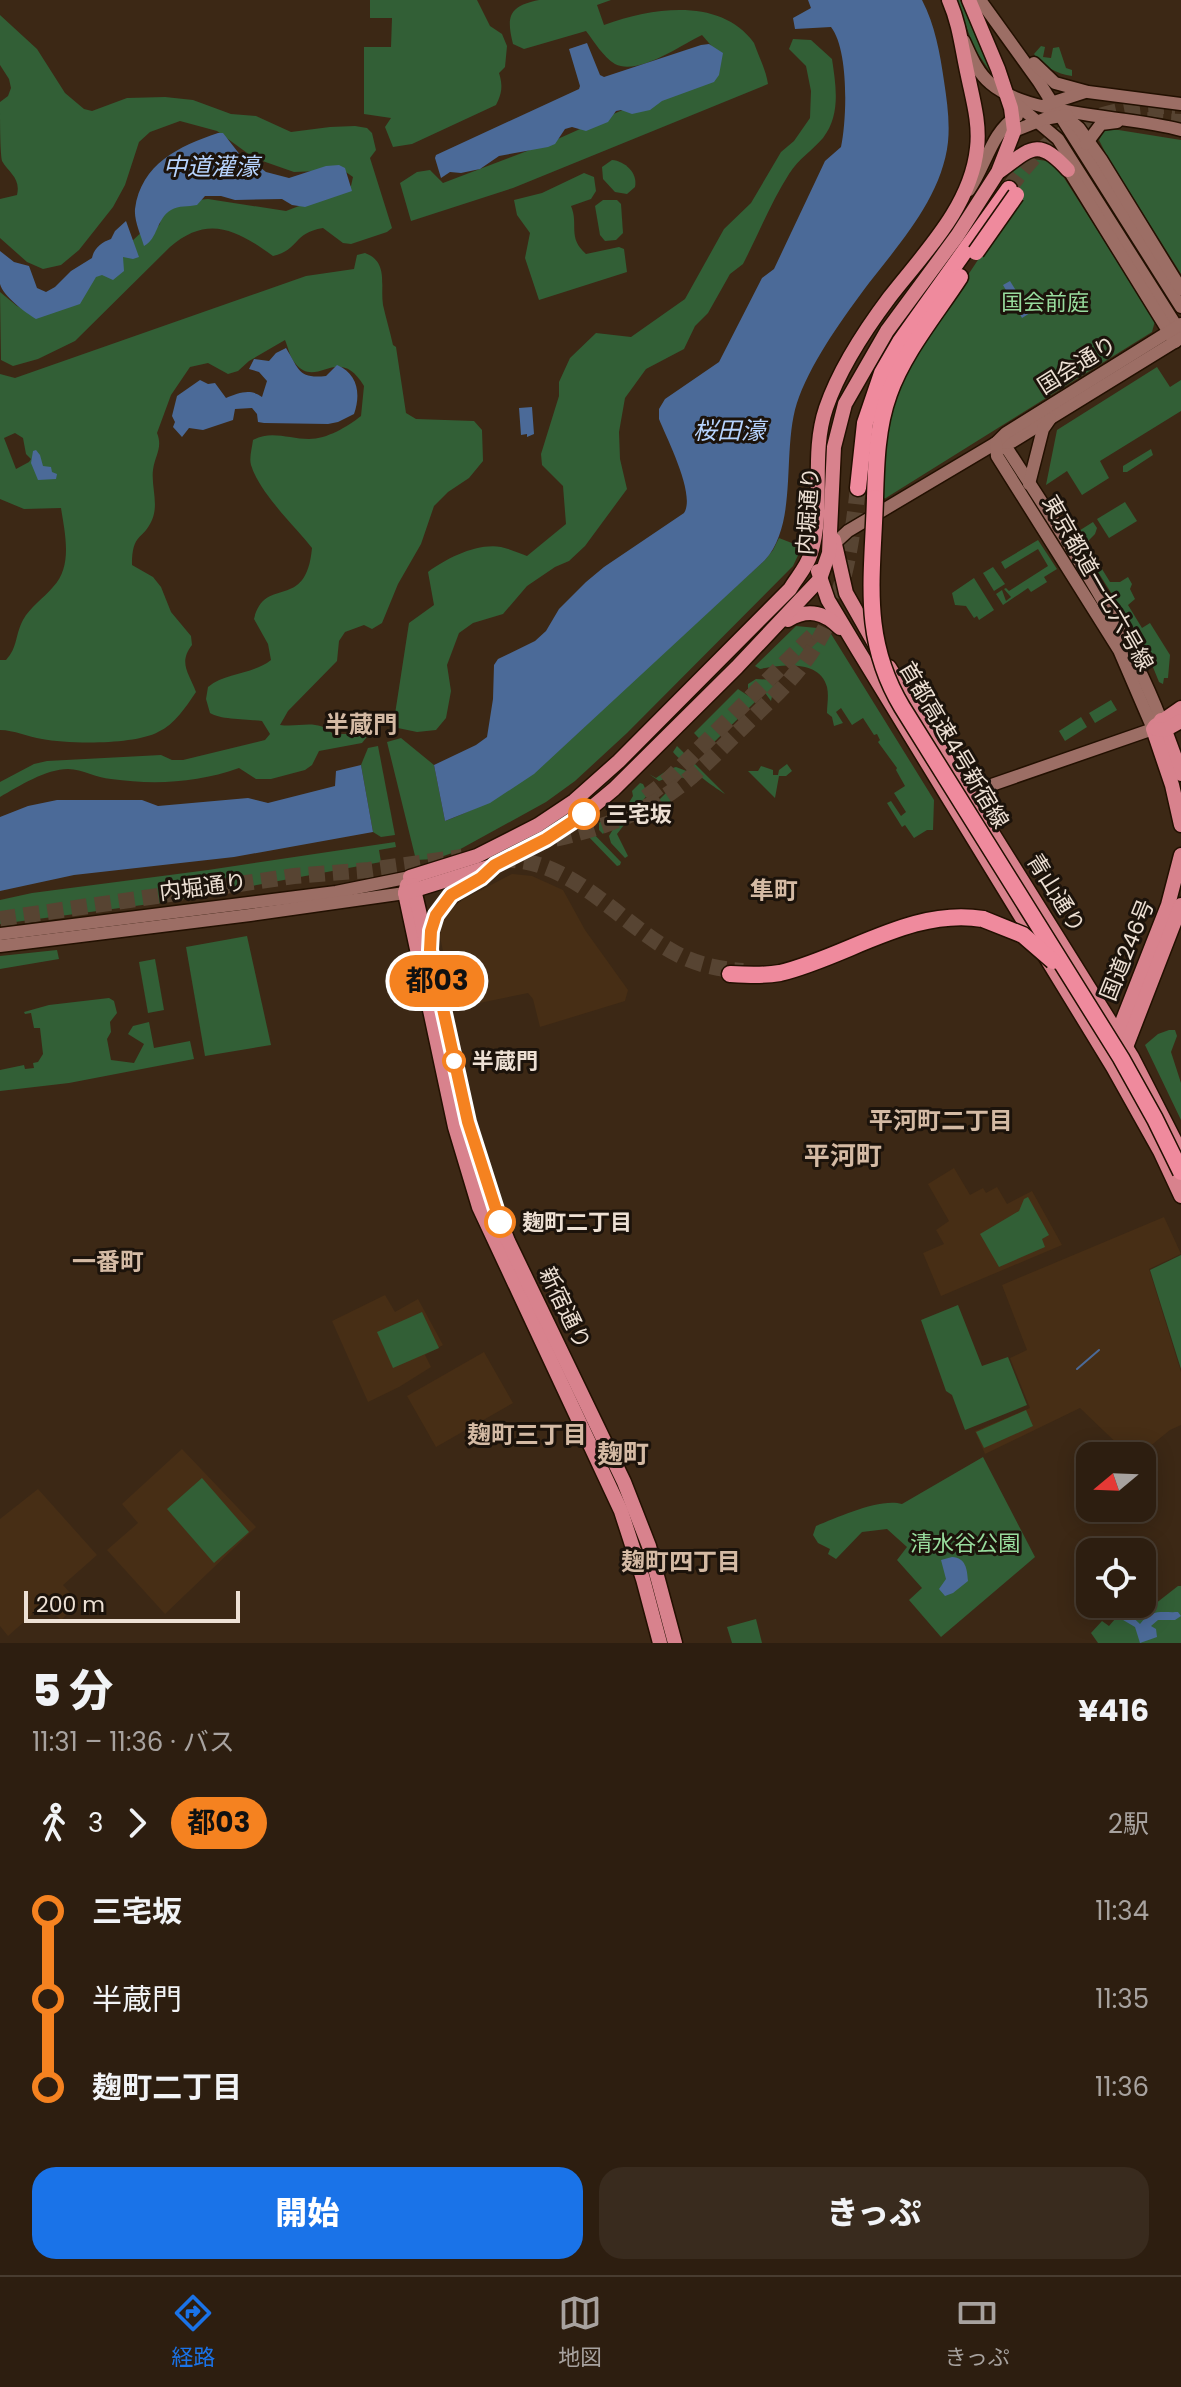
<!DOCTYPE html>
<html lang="ja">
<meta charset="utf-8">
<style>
body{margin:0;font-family:Poppins,"Noto Sans JP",sans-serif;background:#392b1e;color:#f1f3f6;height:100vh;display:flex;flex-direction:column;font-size:30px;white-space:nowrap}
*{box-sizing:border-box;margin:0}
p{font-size:26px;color:#a7a29f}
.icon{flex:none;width:44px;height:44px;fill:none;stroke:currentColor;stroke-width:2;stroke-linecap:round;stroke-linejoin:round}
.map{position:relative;height:1643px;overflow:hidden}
.panel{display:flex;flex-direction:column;background:#2d1e10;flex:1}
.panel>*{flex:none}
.badge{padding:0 16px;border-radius:26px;font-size:28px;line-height:52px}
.needle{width:52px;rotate:251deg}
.buttons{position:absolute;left:1076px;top:1442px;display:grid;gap:16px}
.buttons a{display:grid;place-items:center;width:80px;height:80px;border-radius:16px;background:#2d1e10;box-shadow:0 4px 20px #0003,0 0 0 2px #483c30;font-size:40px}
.scale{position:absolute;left:24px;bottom:20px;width:216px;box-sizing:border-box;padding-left:8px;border:4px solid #ede0d4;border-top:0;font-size:22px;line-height:28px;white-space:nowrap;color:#ede0d4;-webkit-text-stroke:6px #1c130b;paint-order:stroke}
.map>.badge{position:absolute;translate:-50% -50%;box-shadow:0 0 0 4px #fff}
.legs{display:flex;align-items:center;gap:12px;height:88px;padding:0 32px;font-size:26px}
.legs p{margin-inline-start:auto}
.head{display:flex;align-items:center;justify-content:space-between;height:136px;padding:0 32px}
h1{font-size:44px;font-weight:800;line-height:60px}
.primary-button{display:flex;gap:16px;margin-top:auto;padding:16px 32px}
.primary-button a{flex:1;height:92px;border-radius:24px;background:#1a73e8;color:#fff;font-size:32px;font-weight:800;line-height:92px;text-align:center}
.primary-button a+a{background:#392b1e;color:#f1f3f6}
ul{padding:0 32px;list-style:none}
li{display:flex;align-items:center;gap:28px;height:88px;font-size:30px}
li i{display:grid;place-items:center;width:12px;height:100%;margin:0 10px;background:currentColor}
li i::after{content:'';width:20px;height:20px;margin:-10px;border:6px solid;border-radius:50%;background:#2d1e10}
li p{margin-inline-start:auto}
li:first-child i{background:linear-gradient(#0000 50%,currentColor 0)}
li:last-child i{background:linear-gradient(currentColor 50%,#0000 0)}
.tabs{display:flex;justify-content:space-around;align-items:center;height:112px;border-top:2px solid #483c30;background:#2d1e10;font-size:22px;color:#a7a29f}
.tabs a{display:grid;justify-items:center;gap:4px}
.tabs .on{color:#1a73e8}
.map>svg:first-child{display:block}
.built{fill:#472e15}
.green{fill:#325f36;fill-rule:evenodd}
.water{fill:#4b6a98}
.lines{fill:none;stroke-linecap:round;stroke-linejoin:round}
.stream{stroke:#4b6a98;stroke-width:2}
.motorway-tunnel{stroke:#574432;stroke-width:16;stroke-dasharray:16 8;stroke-linecap:butt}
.secondary-casing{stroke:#221001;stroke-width:15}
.trunk-casing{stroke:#221001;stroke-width:17}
.motorway-casing{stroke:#221001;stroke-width:19}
.secondary{stroke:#9c6e65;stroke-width:12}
.trunk{stroke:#d8828d;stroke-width:14}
.motorway{stroke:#ef8a9d;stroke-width:16}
.motorway-bridge-casing{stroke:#221001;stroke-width:19;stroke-linecap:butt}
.motorway-bridge{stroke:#ef8a9d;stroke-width:16}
.line-1-casing{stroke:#fff;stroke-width:18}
.line-1{stroke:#f58220;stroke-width:12}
.stop-1-dot{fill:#fff;stroke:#f58220;stroke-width:4}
.labels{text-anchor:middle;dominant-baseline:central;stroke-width:6;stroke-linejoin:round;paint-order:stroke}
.park-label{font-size:22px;fill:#98dc9d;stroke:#1c130b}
.street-label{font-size:22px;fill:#ede0d4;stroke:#1c130b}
.stop-label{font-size:22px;font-weight:bold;fill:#ede0d4;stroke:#1c130b;text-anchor:start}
.water-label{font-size:24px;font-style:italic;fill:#b6d3fd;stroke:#1c130b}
.neighbourhood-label{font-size:24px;font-weight:bold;fill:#d4baa4;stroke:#1c130b}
.quarter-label{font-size:26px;font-weight:bold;fill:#d4baa4;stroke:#1c130b}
</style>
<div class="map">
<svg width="1181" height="1643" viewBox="0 0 1181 1643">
<rect width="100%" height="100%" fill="#3c2815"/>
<g class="built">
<path d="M512 874 532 876 563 890 585 930 628 990 625 1001 540 1027 533 999 528 993 455 1008 440 937 442 923 447 912 464 899Z"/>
<path d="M954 1168 970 1195 983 1188 986 1193 997 1187 1007 1204 1032 1191 1062 1245 941 1296 923 1253 944 1244 936 1230 949 1221 928 1184Z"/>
<path d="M1164 1217 1181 1254 1149 1269 1181 1372V1425L1170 1430 1138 1456H1130L1080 1408 985 1454 975 1431 1030 1408 1010 1358 1027 1350 1002 1285Z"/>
<path d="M385 1295 395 1312 418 1299 443 1345 425 1355 431 1367 399 1387 368 1402 332 1321Z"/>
<path d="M484 1352 513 1403 436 1447 407 1396Z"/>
<path d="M182 1449 256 1527 165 1614 107 1550 138 1523 122 1504Z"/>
<path d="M38 1489 97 1555 63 1585 79 1603 61 1620 44 1604 8 1636 0 1626V1519Z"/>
</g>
<g class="green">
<path d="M370 0H477L490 26 502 34 507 46 505 67 499 73C503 86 502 93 496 105L412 144 393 147 385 127 391 118 364 114V47H391L392 18H370Z"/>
<path d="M539 0H611L597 5 604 25C660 5 723 0 754 43 759 57 766 70 768 84L513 188 411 221 400 183 417 172 430 170 443 183 551 142 638 103 715 50 702 35C681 45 638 76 615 64 603 57 594 41 586 31L524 49 513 44C506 16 509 6 539 0Z"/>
<path d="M957 0H960L991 73 974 48Z"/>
<path d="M0 15 37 49 65 93 84 109 92 111 127 98 165 97 193 100 231 114 256 116 291 132 330 127 355 126 367 128 372 133 376 150 370 158 392 228 387 232 351 244 343 243 323 228C292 233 300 250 273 256 237 230 208 214 170 247L75 341 38 359 13 366 1 360 0 292 17 306 33 314 112 260 147 227 154 230 160 224 161 212 187 201 208 199 286 211 351 186 353 177 343 170 294 172 254 158 217 131 180 121 150 132 139 142 125 185 113 207 79 250 61 265 43 269 27 262 0 238V199L17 195C21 178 9 173 2 161 0 151 0 116 0 102L8 96 11 88 9 79 0 65Z"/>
<path d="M793 39 811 40 832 59C836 86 841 115 823 138 812 151 799 158 789 174 771 202 758 235 743 264L730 274 708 313 695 326 684 349 646 369 625 398 619 432 620 459 627 489 585 546 569 561 555 567 527 586 503 614 473 623 459 633 447 665 451 691 446 718 436 730 417 732 393 727 409 623 434 605 428 572C447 558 477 543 501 547 510 549 519 553 527 556L566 524 563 486 542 465 541 454 559 396V382L570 358 596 333 631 337 685 299 724 229 751 203 781 152 794 141 810 118 811 91 806 66 789 49Z"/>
<path d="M1041 46 1045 47 1043 57 1051 58 1053 48 1059 47 1066 68 1072 70V76C1057 74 1042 66 1034 54Z"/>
<path d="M1106 128 1181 140V274L1107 156 1099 140Z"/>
<path d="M1033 159 1054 162 1155 321 1152 332 881 501V469L892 403 909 364 1019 198 1004 186 1017 165Z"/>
<path d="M612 160C625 161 638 173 635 187L627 194 615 192 603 179 602 167Z"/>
<path d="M584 173 594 177 596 191 591 199 571 206C579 225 567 237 586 254L619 247 624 249 627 272 539 300 525 258 530 233 517 215 514 200 542 193Z"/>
<path d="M603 200H617L621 204 623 233 616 240 605 241 600 235 595 206Z"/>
<path d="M365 253C389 262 380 285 383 305 386 318 390 332 393 345L396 347 406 413 416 419 474 421 482 430 483 461 469 478 448 492 434 506 421 544 398 584 382 623 372 629 364 625 345 632 339 641 337 661 288 711 280 725C300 728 317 718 333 734H350L357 730 355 718 357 712 363 713 368 722 370 733 362 743 319 751 312 765 305 770 271 779H256L239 768C197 783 154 785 111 779 96 778 83 769 68 769 46 769 19 786 0 797V782L34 764 47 761 161 755 172 760H183L265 740 270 734 262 721C248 719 221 720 210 713L206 699 208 687C227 672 252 675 271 660L268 644 254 619C265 574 306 613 312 548 294 525 260 494 251 465 249 458 252 448 253 440 271 430 289 439 309 439 327 439 347 427 361 416L364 386C338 342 317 391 295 363 290 358 288 347 285 340L249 361 238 371 228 374 208 363 190 367 171 395 157 433C163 448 155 455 153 470 151 486 159 504 152 520 143 541 132 532 132 565L153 577 161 587 171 612 191 636 192 645C178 663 189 673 196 692 185 708 175 724 158 732 134 745 69 744 42 739 28 737 14 730 0 730V660H6C18 647 15 635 23 620 30 607 44 598 53 587 73 566 65 534 61 508L24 509 0 499V374L15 378 306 276 354 269 357 255ZM15 433 23 438 26 454 31 459 29 462 16 469 4 438Z"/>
<path d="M1157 367 1170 387 1181 380V411L1100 461 1109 478 1082 495 1067 471 1046 485 1057 430Z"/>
<path d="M1151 449 1153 455 1127 472H1123V466Z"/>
<path d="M1125 502 1137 521 1109 538 1097 519Z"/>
<path d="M1093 522 1097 528 1095 534 1086 543 1110 582H1120L1128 577 1132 584 1130 589 1135 599 1128 605 1142 628 1150 623 1170 655 1168 678H1164L1163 684 1159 682 1144 645 1074 534Z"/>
<path d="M779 538 802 547 793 566 627 733 575 781 546 802 455 852 435 859 416 860 387 742 401 738 434 765 445 821C520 794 560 749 616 697 666 651 715 605 765 560L773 550Z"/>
<path d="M1038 540 1057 569 1044 577 1047 582 1031 592 1028 588 1003 605 996 594 1002 590 1006 601 1011 597 1004 589 1006 588 1009 591 1048 566 1038 549 1005 569 1001 562Z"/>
<path d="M993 567 1005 584 994 591 983 573Z"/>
<path d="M974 578 994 610 979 620 977 616 974 618 966 606 955 605 952 593Z"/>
<path d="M796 626 828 629 934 800 933 830H927L914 838 905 825 902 827 887 803 891 801 901 816 906 812 894 793 905 786 896 770 897 768 878 742 880 740 877 734 874 735 863 718 852 725 841 708 836 712 843 723 834 726 832 717 827 713C827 704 829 696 827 687 820 659 780 665 760 669L755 666Z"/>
<path d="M756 679 773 680 775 683 771 701 763 690 757 694 748 690V684Z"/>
<path d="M738 689 756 701 708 748 694 733Z"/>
<path d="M1111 700 1117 710 1095 723 1089 713Z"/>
<path d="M1081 717 1087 727 1065 741 1059 731Z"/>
<path d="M378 746 395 835 381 837 373 832 361 765 368 748Z"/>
<path d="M677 746 725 794C713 787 683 764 673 752Z"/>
<path d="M787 764 792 771 786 776H779L775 798 748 771H758L761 766 773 770V775H778L779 770Z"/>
<path d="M676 767 689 772 697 783 675 775 659 781 649 774 656 778 669 769Z"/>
<path d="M640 783 643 784 648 794 617 834 628 856 625 858 611 843 609 836 633 796 632 791Z"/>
<path d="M674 785 680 787C678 797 667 805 658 810H654L653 806Z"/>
<path d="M618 805 621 809 603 834 599 830V823Z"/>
<path d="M588 828 621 862 620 865 617 866 585 833Z"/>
<path d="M395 842 396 847 379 850 381 862 165 902 0 924V900L32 893 208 870Z"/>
<path d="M247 936 271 1045 205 1056 186 947Z"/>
<path d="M57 950 59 959 0 969V956Z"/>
<path d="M155 959 164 1010 148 1013 139 962Z"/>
<path d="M109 998 114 1001 117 1013 110 1022 111 1032 107 1039 111 1060 134 1063 144 1044 128 1034 133 1026 149 1022 154 1048 190 1041 194 1059 69 1083 0 1091V1070L24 1065 25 1069 34 1068 33 1063 38 1062 43 1054 40 1028H34L31 1013 25 1014 24 1012 49 1005Z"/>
<path d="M1169 1030H1175L1177 1036 1171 1052 1181 1083V1120L1145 1045 1158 1034Z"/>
<path d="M1028 1197 1049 1235 1042 1239 1045 1247 999 1267 980 1234 1019 1211 1024 1199Z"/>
<path d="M1181 1255V1369L1150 1270Z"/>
<path d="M958 1305 982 1366 1008 1357 1027 1405 965 1430 952 1395 946 1391 921 1320Z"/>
<path d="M422 1312 439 1348 393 1368 377 1332Z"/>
<path d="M1026 1410 1033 1426 984 1448 976 1432Z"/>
<path d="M983 1457 1035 1557 941 1637 909 1600 922 1588 897 1560 907 1547 887 1529 862 1532 836 1559 828 1554 830 1549 818 1543 813 1535 816 1526C839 1517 879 1498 902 1504Z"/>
<path d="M202 1478 249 1532 214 1563 167 1509Z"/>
<path d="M1178 1586H1181V1643H1098L1091 1633 1102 1621 1109 1626 1128 1604H1142V1596L1155 1604Z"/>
<path d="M756 1619 762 1643H732L727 1627Z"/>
</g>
<g class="water">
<path d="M808 0H922C935 25 940 53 944 81 947 101 950 122 948 142 942 196 901 242 869 283 843 318 815 356 799 397 780 446 800 521 765 560L534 774 490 803 445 821 434 765 476 745 487 737 493 699 494 665 498 659 535 641 546 631 559 609 586 582 604 567 684 513C696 495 667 439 659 419V409L665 399 719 362 762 278 774 269 825 161 841 147C847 119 849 50 831 27L795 29 793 18 811 8Z"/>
<path d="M587 43 600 75 604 77 701 45 709 44 723 53 719 75 714 82 662 101 650 110 632 114 621 110 616 111 608 122 586 131 572 127 565 129 555 144 548 147 499 156 480 169 461 173 450 172 441 178 435 158 436 155 579 89 580 86 569 49Z"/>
<path d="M218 133H223L241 156 252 161 266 172 289 178 326 166 339 165 345 168 352 191 305 207 292 205 282 199 235 200 221 196H205L197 205C188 207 179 205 171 210 156 219 158 239 144 246 141 235 134 221 135 209 141 164 179 146 218 133Z"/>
<path d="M126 221 139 257 133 259 123 257 124 271 113 280 102 275 96 277 80 304 36 319C26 313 3 296 0 284 0 274 0 261 0 251L14 262 29 266 37 288 46 292 55 287 71 271 92 258C94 248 102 242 111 239L115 231Z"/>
<path d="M1010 281 1030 313 1022 318 1003 285Z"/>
<path d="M286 348C299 369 298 379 326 376L337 365C358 374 361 394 354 414L338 422 328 424 264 423 258 422 257 414 252 408 235 409 233 420 203 430 189 428 182 437 173 427 175 422 172 416 177 396 200 380 208 384 215 383 226 398C239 393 250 388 262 397L267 381 259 372 249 369 254 359 269 361 276 353Z"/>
<path d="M532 407 534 434 527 437V434L521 435 519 408Z"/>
<path d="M36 450 40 455 43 466 51 467 52 472 57 474 56 479 38 480 31 463 33 451Z"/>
<path d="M361 765 373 832 234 857 74 875 0 891V817L28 806 57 800H142L158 806 248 798 268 803 335 786 336 771Z"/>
<path d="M952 1557C966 1558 967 1569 968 1581L953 1593 945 1596 939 1589 946 1579 941 1560Z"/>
<path d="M1142 1602V1605L1129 1608 1127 1612 1140 1624C1152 1608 1162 1613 1178 1612L1181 1616 1175 1620H1158L1151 1626 1156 1629 1157 1637 1140 1643 1135 1627 1118 1617 1128 1604H1142Z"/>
</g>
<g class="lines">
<path class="stream" d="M1077 1369 1099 1350"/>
<g class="motorway-tunnel">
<path d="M1147 120 1181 122"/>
<path d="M1009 189C1049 128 1102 105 1175 106"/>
<path d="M646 797 668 780 813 635"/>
<path d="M485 853C548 841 615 830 670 793 697 775 719 750 742 728 764 706 787 686 805 661 843 611 851 548 858 488"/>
<path d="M500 860C571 856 619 924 677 954 698 965 719 969 743 971"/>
<path d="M0 919 294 876 369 870 462 857"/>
</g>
<g class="secondary-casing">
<g id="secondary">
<path d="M980 0 1039 82 1181 307"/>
<path d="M964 41C971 56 977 72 990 83 1028 117 1129 115 1181 130"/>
<path d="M1034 63 1055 83 1088 92 1181 104"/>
<path d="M1008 97 1058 139 1179 330"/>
<path d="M1045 105 1085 92"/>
<path d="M1065 116 1079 128 1101 159 1181 289"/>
<path d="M1014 131 1044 119 1067 115"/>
<path d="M1086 144 1101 124 1117 122"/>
<path d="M1065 164 1175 342"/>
<path d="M969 190C986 166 991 132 1017 116"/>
<path d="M996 443 1008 450C1064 537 1124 624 1161 720"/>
<path d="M996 443 1012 442 1181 338"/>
<path d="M1029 484 1043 429 1050 419"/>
<path d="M835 543 848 531 996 443 1006 433 1181 324"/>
<path d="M963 803 980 789 1153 729 1119 650 997 456 996 443"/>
<path d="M0 934 336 892 410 877"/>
<path d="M0 946 250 915 405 893"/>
</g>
</g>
<g class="trunk-casing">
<g id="trunk">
<path d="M1000 171C1031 148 1038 137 1068 170"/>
<path d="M834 540 846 593 876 646"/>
<path d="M818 571 828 600 858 650 1113 1067 1160 1151 1181 1196"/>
<path d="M788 620C808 608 824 612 840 628"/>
<path d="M889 667 1132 1057 1181 1153"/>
<path d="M1161 720 1181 774"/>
<path d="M1155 726 1181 708"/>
<path d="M1153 729 1172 785 1181 825"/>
<path d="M1156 729 1165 730 1181 721"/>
<path d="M410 877 477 856 538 825 574 801 619 761 790 589C797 577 807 567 811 553 825 506 810 455 826 408 839 370 865 330 889 298 923 254 971 207 977 148 980 124 973 100 968 76 962 50 960 25 949 0"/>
<path d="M407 885 405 893 455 1127 479 1207 621 1511 643 1579 660 1643"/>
<path d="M413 885 468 1122 491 1198 508 1241 624 1482 649 1546 675 1643"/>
<path d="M405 893 495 865 546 839 584 814 614 789 737 667 820 579 829 553 834 447 845 404 887 331 957 236 998 172 1014 131 1011 108 998 69 969 0"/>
<path d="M430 939C432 907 453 892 480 879"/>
<path d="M1115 1040 1168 905 1181 855"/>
<path d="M1126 1047 1181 905"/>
</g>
</g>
<g class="motorway-casing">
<g id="motorway">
<path d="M858 488 865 423 882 373 900 342 1009 189"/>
<path d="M875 498C876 463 877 427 889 394 904 352 936 314 960 277"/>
<path d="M730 974C747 975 763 976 780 973 847 957 912 907 983 919"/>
</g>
</g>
<use href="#secondary" class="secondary"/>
<use href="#trunk" class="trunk"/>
<use href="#motorway" class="motorway"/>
<g class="motorway-bridge-casing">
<g id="motorway-bridge">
<path d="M976 252 1016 195"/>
<path d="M875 498C873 575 860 637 902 707L1121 1058 1155 1119 1181 1172"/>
<path d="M983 919 1023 935 1053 961"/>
</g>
</g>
<use href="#motorway-bridge" class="motorway-bridge"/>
</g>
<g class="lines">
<g class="line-1-casing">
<path id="line-1" d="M500 1222 468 1122 430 950 431 931 436 915 451 895 481 878 495 865 546 839 584 814"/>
</g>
<use href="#line-1" class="line-1"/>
</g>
<g class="stop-1-dot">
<circle cx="584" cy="814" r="14"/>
<circle cx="454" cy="1061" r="10"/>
<circle cx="500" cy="1222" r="14"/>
</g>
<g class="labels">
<g class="park-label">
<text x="1045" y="302">国会前庭</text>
<text x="965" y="1543">清水谷公園</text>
</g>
<g class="street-label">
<text transform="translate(1077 365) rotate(-32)">国会通り</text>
<text transform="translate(808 511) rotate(-86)">内堀通り</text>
<text transform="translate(1098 583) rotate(60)">東京都道一七六号線</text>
<text transform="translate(954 745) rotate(59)">首都高速4号新宿線</text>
<text transform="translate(203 887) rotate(-7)">内堀通り</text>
<text transform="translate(1056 893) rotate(58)">青山通り</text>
<text transform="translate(1127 950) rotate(-68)">国道246号</text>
<text transform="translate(565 1308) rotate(64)">新宿通り</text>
</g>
<g class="stop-label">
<text x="606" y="814">三宅坂</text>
<text x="472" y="1061">半蔵門</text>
<text x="522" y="1222">麹町二丁目</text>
</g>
<g class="water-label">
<text x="211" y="166">中道灌濠</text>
<text x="729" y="430">桜田濠</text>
</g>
<g class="neighbourhood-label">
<text x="361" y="724">半蔵門</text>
<text x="774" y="890">隼町</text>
<text x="941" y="1120">平河町二丁目</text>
<text x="108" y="1261">一番町</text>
<text x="527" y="1434">麹町三丁目</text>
<text x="681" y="1561">麹町四丁目</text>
</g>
<g class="quarter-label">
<text x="843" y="1156">平河町</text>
<text x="623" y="1454">麹町</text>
</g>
</g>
</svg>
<div class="buttons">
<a><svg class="needle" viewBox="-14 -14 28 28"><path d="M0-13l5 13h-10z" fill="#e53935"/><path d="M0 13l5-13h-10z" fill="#a7a29f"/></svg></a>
<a><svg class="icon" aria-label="locate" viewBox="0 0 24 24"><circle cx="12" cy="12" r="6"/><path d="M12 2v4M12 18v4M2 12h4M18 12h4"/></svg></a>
</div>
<div class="scale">200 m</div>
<b class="badge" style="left:437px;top:981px;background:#f58220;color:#111">都03</b>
</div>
<section class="panel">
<div class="head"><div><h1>5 分</h1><p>11:31 – 11:36 · バス</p></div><b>¥416</b></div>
<div class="legs"><svg class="icon" aria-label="walk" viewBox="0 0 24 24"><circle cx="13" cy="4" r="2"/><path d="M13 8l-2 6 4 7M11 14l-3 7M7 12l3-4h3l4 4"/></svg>3<svg class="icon" aria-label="forward" viewBox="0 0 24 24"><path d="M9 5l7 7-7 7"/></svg><b class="badge" style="background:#f58220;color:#111">都03</b><p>2駅</p></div>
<ul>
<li><i style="color:#f58220"></i><b>三宅坂</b><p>11:34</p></li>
<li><i style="color:#f58220"></i><span>半蔵門</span><p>11:35</p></li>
<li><i style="color:#f58220"></i><b>麹町二丁目</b><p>11:36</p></li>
</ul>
<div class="primary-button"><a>開始</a><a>きっぷ</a></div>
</section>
<nav class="tabs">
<a class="on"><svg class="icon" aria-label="directions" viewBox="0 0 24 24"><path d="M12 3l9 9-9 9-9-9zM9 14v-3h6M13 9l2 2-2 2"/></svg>経路</a>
<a><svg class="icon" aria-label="map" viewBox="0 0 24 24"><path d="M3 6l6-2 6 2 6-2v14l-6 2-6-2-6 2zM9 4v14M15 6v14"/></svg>地図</a>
<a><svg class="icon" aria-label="tickets" viewBox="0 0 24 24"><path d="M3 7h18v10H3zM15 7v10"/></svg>きっぷ</a>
</nav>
